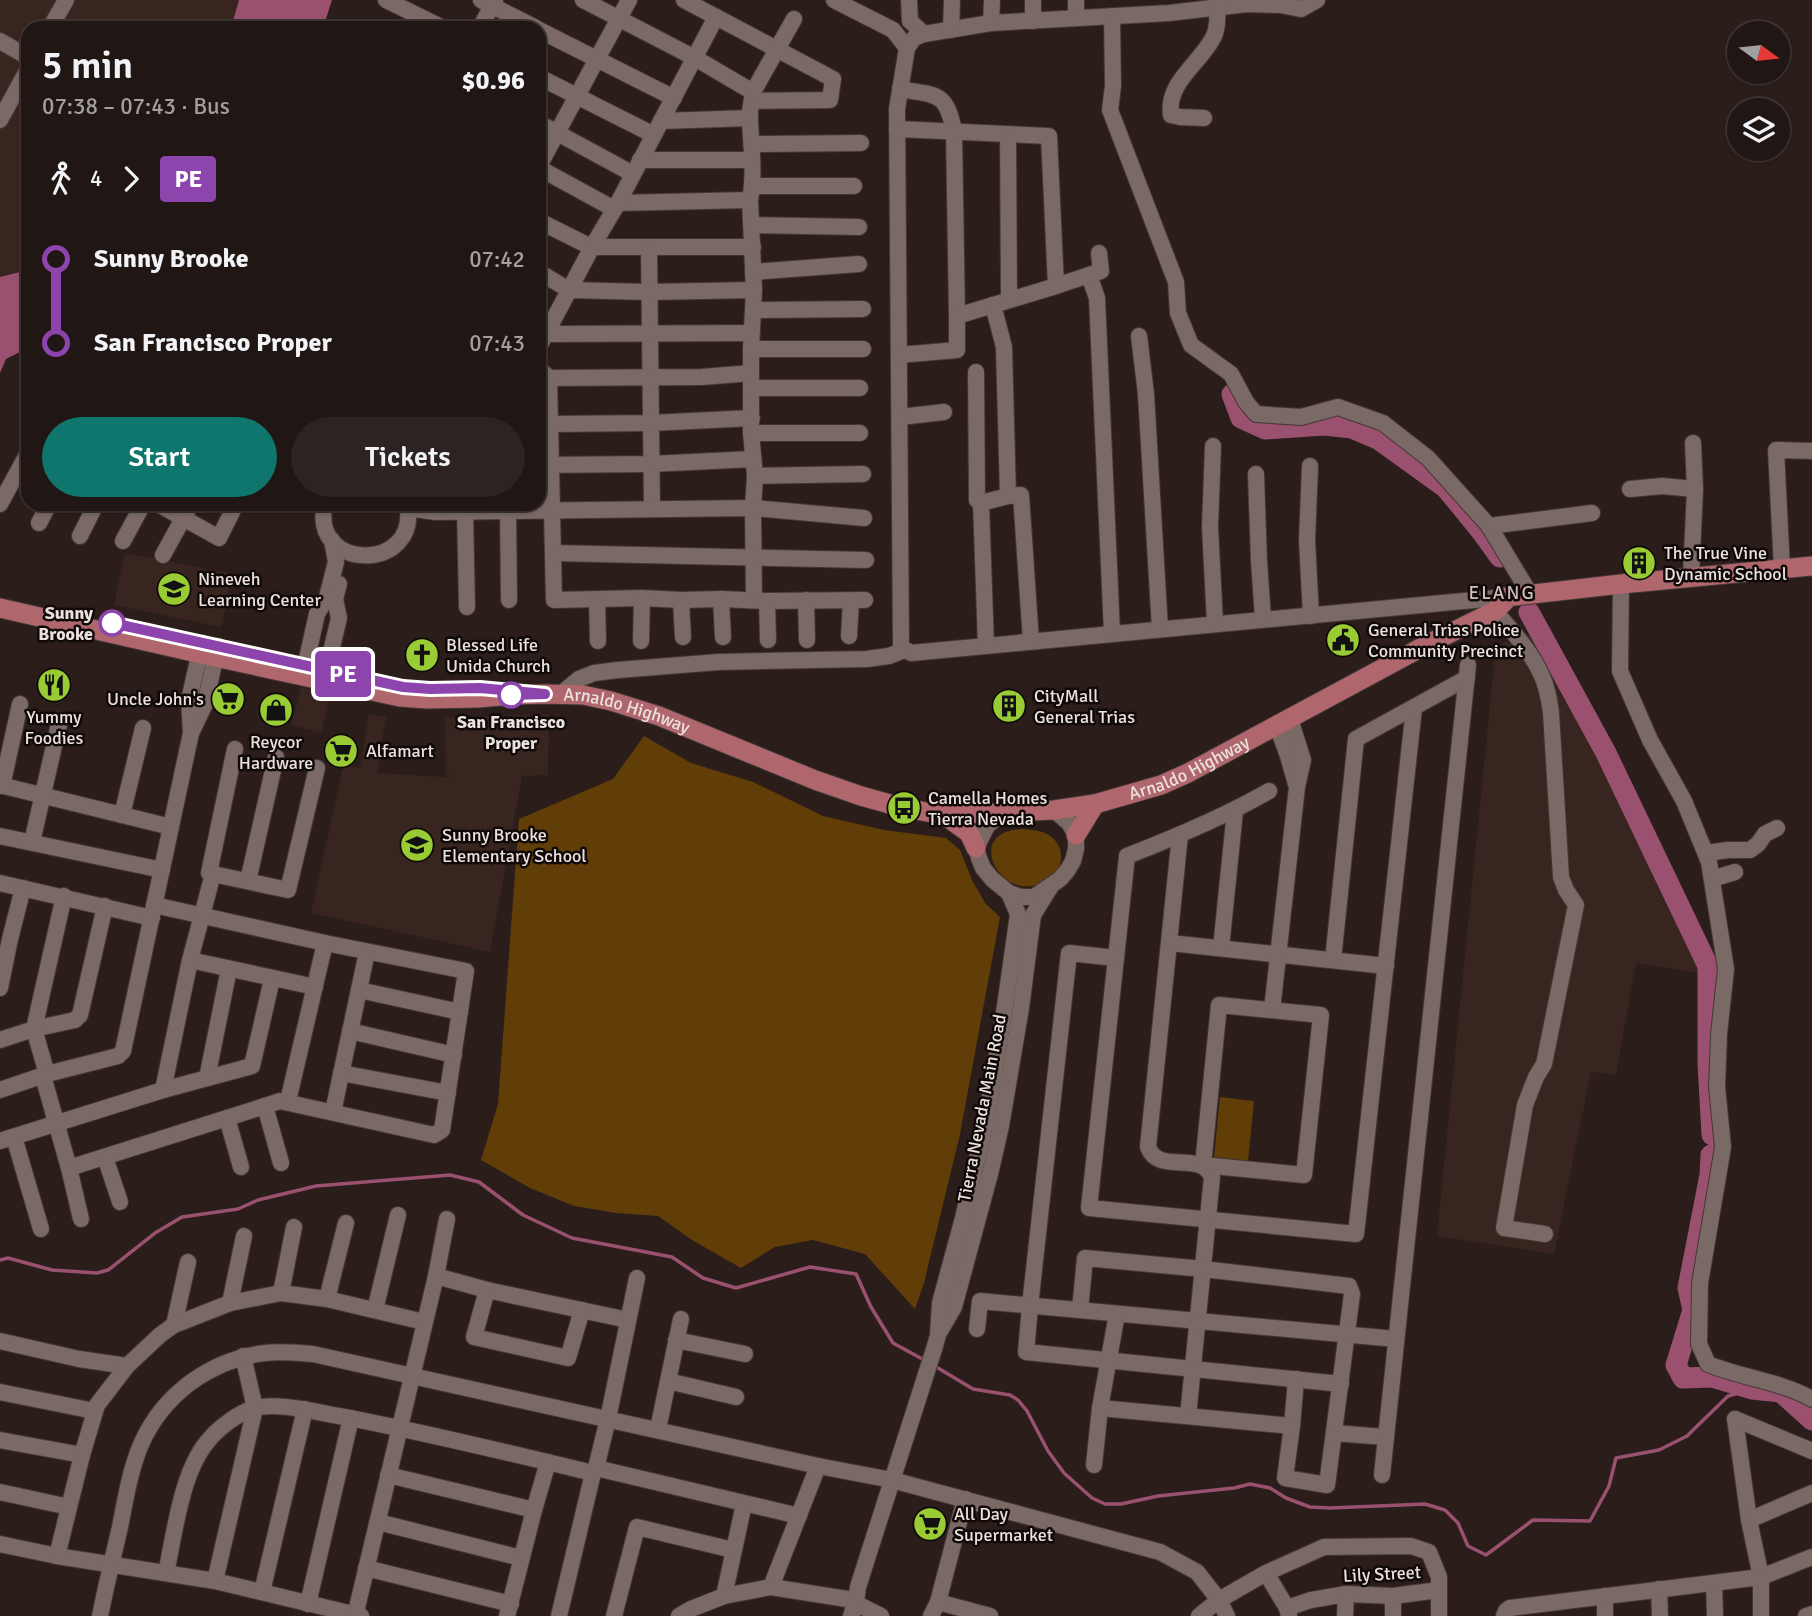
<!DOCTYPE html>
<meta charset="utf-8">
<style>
body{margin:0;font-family:Signika,sans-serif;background:#2d2322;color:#f1f3f6;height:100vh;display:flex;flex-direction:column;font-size:26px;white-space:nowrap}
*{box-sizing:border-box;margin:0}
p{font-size:23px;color:#a29fa0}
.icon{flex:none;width:38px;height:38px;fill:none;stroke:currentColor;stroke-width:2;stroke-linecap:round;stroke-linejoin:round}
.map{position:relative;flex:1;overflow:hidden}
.panel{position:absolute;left:21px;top:21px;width:525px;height:490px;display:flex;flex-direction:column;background:#201614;border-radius:21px;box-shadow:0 2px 5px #0004,0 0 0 2px #3d3534}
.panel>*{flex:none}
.badge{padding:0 14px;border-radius:5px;font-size:24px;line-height:46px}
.needle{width:46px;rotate:105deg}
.controls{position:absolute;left:1727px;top:21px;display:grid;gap:14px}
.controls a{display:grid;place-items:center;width:63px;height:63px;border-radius:50%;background:#201614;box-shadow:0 2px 5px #0004,0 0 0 2px #3d3534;font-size:35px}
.map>.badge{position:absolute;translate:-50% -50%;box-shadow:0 0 0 4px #fff}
.legs{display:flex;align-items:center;gap:10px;height:77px;padding:0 21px;font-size:23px}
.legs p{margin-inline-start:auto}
.overview{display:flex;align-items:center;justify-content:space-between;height:119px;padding:0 21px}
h1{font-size:38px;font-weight:600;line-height:52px}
.primary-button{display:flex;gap:14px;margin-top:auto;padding:14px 21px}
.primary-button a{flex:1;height:80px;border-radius:42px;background:#0f766e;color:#fff;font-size:28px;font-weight:600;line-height:80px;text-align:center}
.primary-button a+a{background:#2d2322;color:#f1f3f6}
ul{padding:0 21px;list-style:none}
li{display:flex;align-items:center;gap:24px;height:84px;font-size:26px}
li i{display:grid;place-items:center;width:10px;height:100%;margin:0 9px;background:currentColor}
li i::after{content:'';width:18px;height:18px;margin:-9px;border:5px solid;border-radius:50%;background:#201614}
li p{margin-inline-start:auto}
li:first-child i{background:linear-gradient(#0000 50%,currentColor 0)}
li:last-child i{background:linear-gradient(currentColor 50%,#0000 0)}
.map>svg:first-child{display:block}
.built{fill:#392520}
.green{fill:#613d08}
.water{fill:#99516f}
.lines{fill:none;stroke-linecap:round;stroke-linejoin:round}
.stream{stroke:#99516f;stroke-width:3.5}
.river{stroke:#99516f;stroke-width:21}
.minor-casing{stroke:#433735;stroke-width:18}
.major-casing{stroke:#433735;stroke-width:21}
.minor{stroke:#7a6965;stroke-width:16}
.major{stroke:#af676d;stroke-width:19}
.line-1-casing{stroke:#fff;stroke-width:16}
.line-1{stroke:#8e44ad;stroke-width:10}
.stop-1-dot{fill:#fff;stroke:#8e44ad;stroke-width:3.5}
.labels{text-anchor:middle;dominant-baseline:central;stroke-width:5;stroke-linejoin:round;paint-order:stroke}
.poi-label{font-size:18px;fill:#ebe1de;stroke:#0f0908;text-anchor:start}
.stop-label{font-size:18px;font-weight:bold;fill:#ebe1de;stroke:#0f0908;text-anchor:end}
.street-label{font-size:18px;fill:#ebe1de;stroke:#0f0908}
.neighbourhood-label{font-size:19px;letter-spacing:2px;fill:#d0bcb8;stroke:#0f0908}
</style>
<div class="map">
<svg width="1812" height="1616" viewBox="0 0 1812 1616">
<rect width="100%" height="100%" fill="#2b1d1a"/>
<g class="built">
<path d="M0 0H239L231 28H28V270L0 277Z"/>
<path d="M125 553 233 574 221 627 114 605Z"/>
<path d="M1536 633 1704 974 1636 963 1616 1075 1591 1072 1554 1254 1437 1236 1496 645Z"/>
<path d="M301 687 331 695 321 733 291 725Z"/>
<path d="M369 714 386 717 377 773 445 777 456 776 446 775 445 718 549 714 548 775 522 776 490 952 311 913 343 767 360 768Z"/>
</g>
<g class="green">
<path d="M644 736 691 763 753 782 823 816 884 830 946 838 960 850 972 880 985 903 1000 917 960 1134 924 1283 915 1309 865 1254 813 1240 775 1247 741 1268 692 1240 658 1216 616 1213 574 1206 530 1188 481 1160 498 1104 519 819 613 779Z"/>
<path d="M1023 829C1030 830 1038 830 1045 833 1064 841 1066 864 1052 878 1047 882 1038 885 1032 886 996 892 966 831 1023 829Z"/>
<path d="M1220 1097 1254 1101 1248 1161 1214 1157Z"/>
</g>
<g class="water">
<path d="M239 0H332L323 28H231Z"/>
<path d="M28 270V348L6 359 0 373V277Z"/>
</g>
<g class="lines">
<g class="stream">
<path d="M0 1260 8 1258 52 1270 97 1273 108 1270 155 1233 182 1217 238 1209 258 1200 316 1186 450 1175 479 1182 523 1215 572 1238 672 1257 703 1278 736 1288 810 1267 856 1274 871 1307 893 1343 926 1361"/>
<path d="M933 1365 973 1389 1010 1395 1018 1400 1027 1411 1048 1451 1064 1473 1092 1498 1105 1504H1121L1158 1496 1234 1488 1250 1484 1270 1488 1286 1498 1310 1507 1330 1508 1425 1504 1445 1510 1458 1523 1468 1546 1486 1555 1533 1520 1590 1521 1609 1486 1616 1458 1659 1450 1687 1436 1728 1396 1752 1389"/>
</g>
<g class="river">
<path d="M1232 394 1241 418 1265 429 1324 425 1352 428 1378 439 1446 488 1482 532 1500 557"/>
<path d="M1529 612 1606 753 1708 966V1064L1712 1135"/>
<path d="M1711 1155 1710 1175 1688 1288 1693 1310 1676 1365 1683 1378 1712 1377 1752 1389 1781 1392 1812 1420"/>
</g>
<g class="minor-casing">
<g id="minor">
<path d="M386 0 443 28"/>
<path d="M481 0 536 28"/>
<path d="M583 0 695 58 753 92C752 101 749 111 750 120 751 147 755 173 750 200L754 290 751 349V433L755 476 753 508 754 600"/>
<path d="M684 0 833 79 830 100 752 101"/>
<path d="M834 0 893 30 907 48"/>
<path d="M909 0 910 21 924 34"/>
<path d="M1076 0V18"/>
<path d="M1317 0 1301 9 1280 5 1247 4 1169 13 991 23 924 34 914 38 907 48 897 109 901 647 911 653 1506 597"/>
<path d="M1112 16 1113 86 1110 110 1176 282 1178 313 1191 345 1231 374 1246 402 1256 414 1301 417 1338 407 1383 423 1428 458 1489 526 1530 594"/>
<path d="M1033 21V0"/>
<path d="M991 23 992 0"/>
<path d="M50 28 66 0"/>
<path d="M480 28 495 0"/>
<path d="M539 30 674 98"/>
<path d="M951 30 952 0"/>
<path d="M0 41 28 57"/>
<path d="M539 77 654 135"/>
<path d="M900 89C937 96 946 91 954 131L957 316"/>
<path d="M753 92 794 19"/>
<path d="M1204 118 1180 117 1171 115C1166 83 1200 63 1213 38 1219 27 1217 13 1217 0"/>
<path d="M0 120 28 69"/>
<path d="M661 121 750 118"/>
<path d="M539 123 633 174"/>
<path d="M897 129 1049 136 1056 286 957 316V350L899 355"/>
<path d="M1008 134 1009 300"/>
<path d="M752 144 861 143"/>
<path d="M640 160H751"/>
<path d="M539 166 629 0"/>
<path d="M539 168 614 209"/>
<path d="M752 186H854"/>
<path d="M618 203 750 200"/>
<path d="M539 221 585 244 592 247H753"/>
<path d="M752 225 859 227"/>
<path d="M649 248 652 509"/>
<path d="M539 272 569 290 648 292 754 290"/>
<path d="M753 272 859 264"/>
<path d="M1089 275 1097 298 1112 633"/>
<path d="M1056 286 1101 271 1099 253"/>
<path d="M993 305 1004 347 1008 496"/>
<path d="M753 310 863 309"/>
<path d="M546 334 751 333"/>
<path d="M1139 336 1146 394 1160 629"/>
<path d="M539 347 592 247 618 203 716 17"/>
<path d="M751 349H863"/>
<path d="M539 369 549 378 702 377 751 373"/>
<path d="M976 372 977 500 981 503"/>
<path d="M549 378 554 600 642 598 681 600 721 599 767 601 865 600"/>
<path d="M751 388H860"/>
<path d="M900 417 944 412"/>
<path d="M541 421 550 424 650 423 752 418"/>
<path d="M751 433H860"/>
<path d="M1213 446 1210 527 1215 623"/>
<path d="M539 465 650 464 753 459"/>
<path d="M1310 466 1307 540 1311 616"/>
<path d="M1256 474 1259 561 1263 619"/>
<path d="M755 476 863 474"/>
<path d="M1630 489 1662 486 1695 489"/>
<path d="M0 504 28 453"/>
<path d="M158 504 219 538 236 504"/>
<path d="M325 504C309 572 421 573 407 504"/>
<path d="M408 508 436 512 753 508 864 518"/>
<path d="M508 510 509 600"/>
<path d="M465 511 467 607"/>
<path d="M39 523 49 504"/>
<path d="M1489 526 1592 513"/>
<path d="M80 536 96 504"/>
<path d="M123 541 143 504"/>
<path d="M553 553 866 560"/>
<path d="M163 555 191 504"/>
<path d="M1782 569 1776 450 1812 451"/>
<path d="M1691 577 1695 489 1693 443"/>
<path d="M1621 584 1620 671 1650 740 1684 801 1709 862 1726 969 1719 1034 1717 1087 1723 1147 1700 1283 1699 1344 1708 1364C1742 1378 1780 1381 1812 1399"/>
<path d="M721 599 723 637"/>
<path d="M597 600 598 641"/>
<path d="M681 600 683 637"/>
<path d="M806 600 807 640"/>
<path d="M767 601 768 640"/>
<path d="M1495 611C1511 630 1531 651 1541 674 1547 686 1549 699 1551 712L1561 877 1566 890 1576 905 1544 1064 1536 1077 1525 1105 1504 1228 1545 1234"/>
<path d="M849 636 851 601"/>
<path d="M641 641 642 598"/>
<path d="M986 646 981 503 1008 496 1021 495 1031 641"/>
<path d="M303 676 317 614 327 597 336 562 332 540"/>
<path d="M324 681 339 618 335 599 339 584"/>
<path d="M561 694 579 679 594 673 618 670 718 662 867 659 889 656 904 650"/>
<path d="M1277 726 1288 756 1296 784"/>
<path d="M192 731 205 704 218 646"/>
<path d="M0 785 122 815 143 728"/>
<path d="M2 786 20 704"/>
<path d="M1269 791C1224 817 1176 837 1127 856L1089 1208 1356 1234 1414 708"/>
<path d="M1003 812 987 826 976 848 979 858 983 868 992 879 1009 893 1021 897H1034L1060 879 1067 871 1073 861 1076 849V835L1069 823 1054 810"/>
<path d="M122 815 171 827"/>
<path d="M1180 835 1148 1147C1159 1176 1200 1149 1212 1177L1188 1416"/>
<path d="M0 836 162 870"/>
<path d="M32 842 60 720"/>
<path d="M1706 853 1728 850H1750L1758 844 1765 834 1777 828"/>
<path d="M213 874 209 873 235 749"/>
<path d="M1712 879 1735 872"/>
<path d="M248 881 276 757"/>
<path d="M0 883 152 918"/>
<path d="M154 905 325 943 466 971 442 1130 434 1135 280 1101 265 1106 281 1163"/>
<path d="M1170 943 1386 966"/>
<path d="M1221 948 1235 811"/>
<path d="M1116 958 1069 953 1030 1306 1026 1352 1341 1384"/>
<path d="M190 960 315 987"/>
<path d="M1333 960 1356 739 1467 678"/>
<path d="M0 988 10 939 23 888"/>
<path d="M359 990 460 1012"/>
<path d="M1219 1005 1321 1015 1304 1175 1203 1165Z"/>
<path d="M1272 1010 1297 787 1303 760 1290 719"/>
<path d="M350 1031 454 1055"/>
<path d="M0 1040 34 1029 75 1020 80 1015 105 906"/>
<path d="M341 1073 448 1093"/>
<path d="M47 1074 34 1029 64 896"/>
<path d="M43 1076 69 1168 265 1106"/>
<path d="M207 1078 229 969"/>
<path d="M0 1090 47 1074 118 1056 123 1051 191 733 189 700 202 643"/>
<path d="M163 1090 190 960 213 874 288 890 317 768"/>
<path d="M288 1101 325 943"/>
<path d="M333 1112 367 952"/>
<path d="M227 1118 241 1167"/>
<path d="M14 1137 41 1229"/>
<path d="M0 1141 163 1090 252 1066 272 979"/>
<path d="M105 1157 120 1202"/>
<path d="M69 1168 81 1219"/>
<path d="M436 1276 487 1290 628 1320"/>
<path d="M487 1290 474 1337 568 1358 582 1310"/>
<path d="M281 1293 294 1227"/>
<path d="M327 1299 346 1223"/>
<path d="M230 1303 244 1236"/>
<path d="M375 1310 398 1215"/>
<path d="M1080 1310 1085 1258 1203 1269 1349 1286 1352 1294 1327 1485 1285 1478 1292 1426 1296 1379"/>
<path d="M174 1325 188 1262"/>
<path d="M977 1329 980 1301 1396 1339"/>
<path d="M940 1331 954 1307 990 1174 1001 1126 1021 1008 1033 915 1051 886"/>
<path d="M676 1340 745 1354"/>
<path d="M0 1341 79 1359 127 1366"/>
<path d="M668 1381 736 1397"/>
<path d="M0 1392 94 1411"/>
<path d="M1100 1408 1292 1426"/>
<path d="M1735 1419 1749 1520 1761 1577 1812 1557"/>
<path d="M1735 1419 1812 1451"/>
<path d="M658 1429 681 1319"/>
<path d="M1334 1433 1385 1437"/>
<path d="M0 1440 82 1455"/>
<path d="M1094 1465 1100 1408 1117 1314"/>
<path d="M596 1468 799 1516"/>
<path d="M388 1475 534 1510"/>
<path d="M1382 1475 1468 665"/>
<path d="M0 1492 69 1507"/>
<path d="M1749 1520 1812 1493"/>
<path d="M378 1522 521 1558"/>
<path d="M0 1544 57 1556 215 1581 361 1616"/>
<path d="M57 1556 82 1455 97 1405 127 1366 160 1335 174 1325 230 1303 281 1293 327 1299 424 1322"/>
<path d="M366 1568 511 1604"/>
<path d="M166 1573C175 1532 181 1474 207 1442 218 1428 238 1413 255 1408 277 1402 316 1412 339 1416 424 1432 509 1453 593 1473"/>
<path d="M1266 1573 1287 1608 1289 1616"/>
<path d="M215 1581 255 1408 243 1356"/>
<path d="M1714 1583 1715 1616"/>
<path d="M771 1587 818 1466"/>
<path d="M1659 1589 1660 1616"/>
<path d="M262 1592 305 1409"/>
<path d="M724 1596 744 1504"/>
<path d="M1393 1596V1616"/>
<path d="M1605 1596V1616"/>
<path d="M938 1602 990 1616"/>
<path d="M308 1604 351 1418"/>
<path d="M1287 1608 1311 1600 1346 1594 1393 1596 1439 1590"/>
<path d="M100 1616C106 1586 113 1557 120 1527 126 1497 131 1462 146 1434 170 1389 215 1359 265 1353 281 1351 297 1353 313 1354L818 1466 892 1480 1160 1552 1197 1572 1219 1600 1227 1616"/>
<path d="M355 1616 436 1276 447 1219"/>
<path d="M507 1616 534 1510 548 1462"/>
<path d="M559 1616 593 1473 596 1468 608 1419 637 1278"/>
<path d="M614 1616 637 1527 733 1550"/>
<path d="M679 1616 691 1609 724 1596 771 1587 847 1599 881 1616"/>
<path d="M851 1616 856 1602 858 1587 935 1346 938 1335 940 1303 963 1218 986 1121 1005 1006 1018 914 1009 893"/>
<path d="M931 1616 938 1602 965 1499"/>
<path d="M1199 1616 1219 1600 1266 1573 1324 1547 1411 1546 1429 1552 1439 1577V1616"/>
<path d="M1345 1616 1346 1594"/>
<path d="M1504 1616 1506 1611 1510 1608 1761 1577V1616"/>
<path d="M1806 1616 1812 1614"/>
</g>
</g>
<g class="major-casing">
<g id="major">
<path id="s1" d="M0 608 215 657 400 697 427 699 478 698 511 695 545 694 583 695 611 701 659 716 815 780 861 796 904 808 944 815 1054 810 1095 804 1161 785 1188 773 1426 645 1495 611 1505 601 1506 597 1621 584 1812 566"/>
<path d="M944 815 969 833 976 848"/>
<path d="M1076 835 1095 804"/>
</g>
</g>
<use href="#minor" class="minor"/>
<use href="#major" class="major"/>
</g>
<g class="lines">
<g class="line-1-casing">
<path id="line-1" d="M112 623 403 687 430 689 480 688 545 694 511 695"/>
</g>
<use href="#line-1" class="line-1"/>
</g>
<defs>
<g id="building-disc" transform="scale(1.75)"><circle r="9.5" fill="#99cb35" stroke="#0f0908"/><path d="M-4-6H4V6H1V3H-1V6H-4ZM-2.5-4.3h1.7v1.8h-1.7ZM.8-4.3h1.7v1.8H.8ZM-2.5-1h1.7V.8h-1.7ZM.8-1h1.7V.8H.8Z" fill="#111"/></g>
<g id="school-disc" transform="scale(1.75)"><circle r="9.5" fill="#99cb35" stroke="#0f0908"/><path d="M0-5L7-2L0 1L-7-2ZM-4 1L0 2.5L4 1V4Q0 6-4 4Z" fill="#111"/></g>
<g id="civic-disc" transform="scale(1.75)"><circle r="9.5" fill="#99cb35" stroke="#0f0908"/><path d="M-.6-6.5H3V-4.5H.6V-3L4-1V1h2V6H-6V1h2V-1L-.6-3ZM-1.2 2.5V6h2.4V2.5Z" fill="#111"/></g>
<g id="church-disc" transform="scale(1.75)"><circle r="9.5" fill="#99cb35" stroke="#0f0908"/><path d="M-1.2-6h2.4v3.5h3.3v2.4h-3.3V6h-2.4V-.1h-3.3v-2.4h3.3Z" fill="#111"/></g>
<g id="restaurant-disc" transform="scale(1.75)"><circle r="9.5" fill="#99cb35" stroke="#0f0908"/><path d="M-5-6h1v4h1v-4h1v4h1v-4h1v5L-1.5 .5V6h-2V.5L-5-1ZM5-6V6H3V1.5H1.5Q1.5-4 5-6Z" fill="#111"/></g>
<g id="supermarket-disc" transform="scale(1.75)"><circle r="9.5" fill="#99cb35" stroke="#0f0908"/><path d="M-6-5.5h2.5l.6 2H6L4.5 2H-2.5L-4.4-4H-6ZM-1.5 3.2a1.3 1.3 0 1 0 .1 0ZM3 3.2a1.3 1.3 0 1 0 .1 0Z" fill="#111"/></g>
<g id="shop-disc" transform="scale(1.75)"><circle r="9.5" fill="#99cb35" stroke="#0f0908"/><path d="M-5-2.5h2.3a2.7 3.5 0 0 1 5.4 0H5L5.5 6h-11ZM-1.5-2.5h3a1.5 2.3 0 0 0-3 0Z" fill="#111"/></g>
<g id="bus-disc" transform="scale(1.75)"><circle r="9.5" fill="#99cb35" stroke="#0f0908"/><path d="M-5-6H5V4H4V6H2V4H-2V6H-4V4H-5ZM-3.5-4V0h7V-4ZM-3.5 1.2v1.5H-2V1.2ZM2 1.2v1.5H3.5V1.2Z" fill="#111"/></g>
</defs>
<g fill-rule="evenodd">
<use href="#building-disc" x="1639" y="563"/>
<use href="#school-disc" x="174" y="589"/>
<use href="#civic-disc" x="1343" y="640"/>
<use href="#church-disc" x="422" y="655"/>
<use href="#restaurant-disc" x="54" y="685"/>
<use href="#supermarket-disc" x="228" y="699"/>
<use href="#building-disc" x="1009" y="706"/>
<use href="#shop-disc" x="276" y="710"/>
<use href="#supermarket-disc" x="341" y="751"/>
<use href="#bus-disc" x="904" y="808"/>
<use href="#school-disc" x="417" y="845"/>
<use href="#supermarket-disc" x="930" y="1524"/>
</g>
<g class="stop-1-dot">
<circle cx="112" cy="623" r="12"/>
<circle cx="511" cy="695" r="12"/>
</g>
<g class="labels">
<g class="poi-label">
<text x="1664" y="553">The True Vine<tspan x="1664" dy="21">Dynamic School</tspan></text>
<text x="198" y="579">Nineveh<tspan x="198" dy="21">Learning Center</tspan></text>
<text x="1368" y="630">General Trias Police<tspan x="1368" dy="21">Community Precinct</tspan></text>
<text x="446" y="645">Blessed Life<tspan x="446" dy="21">Unida Church</tspan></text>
<text x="1034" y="696">CityMall<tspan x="1034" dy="21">General Trias</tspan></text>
<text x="204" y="699" text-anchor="end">Uncle John's</text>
<text x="54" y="717" text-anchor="middle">Yummy<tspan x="54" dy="21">Foodies</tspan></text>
<text x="276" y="742" text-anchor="middle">Reycor<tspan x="276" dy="21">Hardware</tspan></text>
<text x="366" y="751">Alfamart</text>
<text x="928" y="798">Camella Homes<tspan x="928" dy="21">Tierra Nevada</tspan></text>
<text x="442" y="835">Sunny Brooke<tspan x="442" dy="21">Elementary School</tspan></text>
<text x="954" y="1514">All Day<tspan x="954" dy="21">Supermarket</tspan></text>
</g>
<g class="stop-label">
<text x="93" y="613">Sunny<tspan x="93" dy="21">Brooke</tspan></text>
<text x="511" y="722" text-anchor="middle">San Francisco<tspan x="511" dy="21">Proper</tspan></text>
</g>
<g class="street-label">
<text stroke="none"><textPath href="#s1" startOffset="639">Arnaldo Highway</textPath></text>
<text stroke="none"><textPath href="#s1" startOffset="1227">Arnaldo Highway</textPath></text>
<text transform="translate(982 1108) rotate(-79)">Tierra Nevada Main Road</text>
<text transform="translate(1382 1574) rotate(-3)">Lily Street</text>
</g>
<g class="neighbourhood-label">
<text x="1502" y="593">ELANG</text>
</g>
</g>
</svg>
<div class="controls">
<a><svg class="needle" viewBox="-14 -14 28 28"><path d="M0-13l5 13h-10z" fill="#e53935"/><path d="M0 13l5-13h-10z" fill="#a29fa0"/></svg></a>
<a><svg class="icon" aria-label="layers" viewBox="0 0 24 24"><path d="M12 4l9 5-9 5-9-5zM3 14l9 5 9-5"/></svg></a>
</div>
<b class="badge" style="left:343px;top:674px;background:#8e44ad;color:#fff">PE</b>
<section class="panel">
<div class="overview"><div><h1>5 min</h1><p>07:38 – 07:43 · Bus</p></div><b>$0.96</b></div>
<div class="legs"><svg class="icon" aria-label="walk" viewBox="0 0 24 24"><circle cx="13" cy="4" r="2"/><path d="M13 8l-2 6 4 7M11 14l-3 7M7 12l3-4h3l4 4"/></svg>4<svg class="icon" aria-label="forward" viewBox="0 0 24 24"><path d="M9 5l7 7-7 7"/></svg><b class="badge" style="background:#8e44ad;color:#fff">PE</b></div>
<ul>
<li><i style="color:#8e44ad"></i><b>Sunny Brooke</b><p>07:42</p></li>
<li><i style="color:#8e44ad"></i><b>San Francisco Proper</b><p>07:43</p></li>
</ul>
<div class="primary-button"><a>Start</a><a>Tickets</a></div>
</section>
</div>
